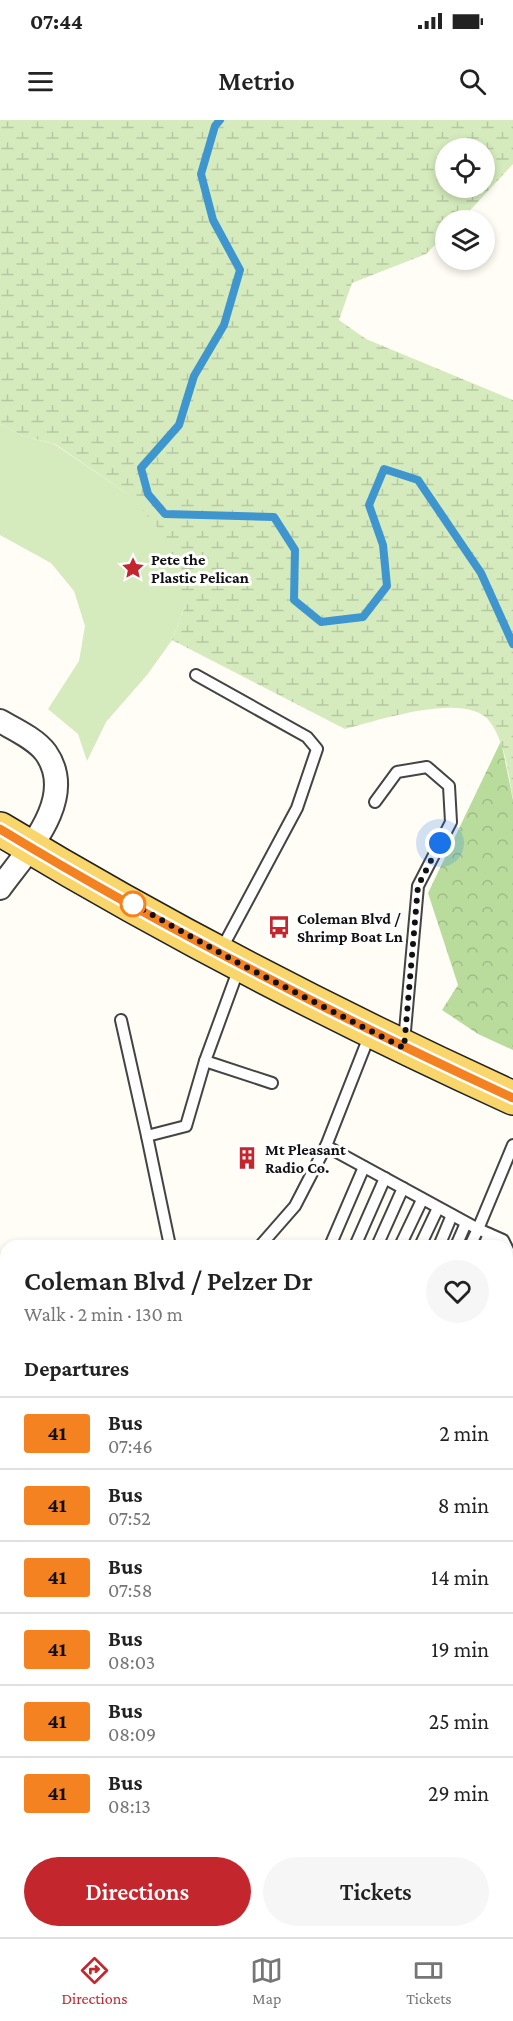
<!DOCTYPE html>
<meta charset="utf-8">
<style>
body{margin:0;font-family:"Crimson Pro",serif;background:#f6f6f6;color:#222;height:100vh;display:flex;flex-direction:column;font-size:22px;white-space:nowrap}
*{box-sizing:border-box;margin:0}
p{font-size:20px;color:#767676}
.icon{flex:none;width:33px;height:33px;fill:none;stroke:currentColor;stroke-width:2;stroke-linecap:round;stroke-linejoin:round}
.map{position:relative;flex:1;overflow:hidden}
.panel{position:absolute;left:0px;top:1120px;width:513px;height:698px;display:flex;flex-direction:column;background:#fff;border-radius:18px 18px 0 0;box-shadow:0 3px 9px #0003}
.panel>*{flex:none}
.badge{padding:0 12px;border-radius:4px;font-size:21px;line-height:39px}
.controls{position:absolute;left:435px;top:18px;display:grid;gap:12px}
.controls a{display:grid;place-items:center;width:60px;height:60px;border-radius:50%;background:#fff;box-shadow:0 3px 9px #0003;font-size:30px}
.you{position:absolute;width:30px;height:30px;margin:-15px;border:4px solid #fff;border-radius:50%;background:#1a73e8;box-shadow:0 0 0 9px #1a73e833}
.map>.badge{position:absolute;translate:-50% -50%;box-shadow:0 0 0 3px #fff}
h2{padding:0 24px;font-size:22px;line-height:54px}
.round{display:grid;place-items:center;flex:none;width:63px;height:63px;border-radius:32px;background:#f6f6f6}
.overview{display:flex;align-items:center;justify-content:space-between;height:102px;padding:0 24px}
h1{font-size:28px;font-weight:600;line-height:45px}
.cta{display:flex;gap:12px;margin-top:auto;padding:12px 24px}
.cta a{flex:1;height:69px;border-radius:36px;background:#c4262e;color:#fff;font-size:24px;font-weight:600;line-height:69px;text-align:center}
.cta a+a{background:#f6f6f6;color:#222}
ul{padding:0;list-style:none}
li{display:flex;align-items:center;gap:18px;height:72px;padding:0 24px;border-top:2px solid #e0e0e0}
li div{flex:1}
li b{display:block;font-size:22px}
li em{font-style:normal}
li .badge{min-width:66px;font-weight:700;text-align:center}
.status{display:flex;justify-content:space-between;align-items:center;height:42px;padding:0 30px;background:#fff;direction:ltr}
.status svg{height:16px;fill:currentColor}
header{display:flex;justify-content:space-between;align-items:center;height:78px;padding:0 24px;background:#fff;font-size:27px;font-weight:600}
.tab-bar{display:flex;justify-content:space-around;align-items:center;height:84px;border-top:2px solid #e0e0e0;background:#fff;font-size:16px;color:#767676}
.tab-bar a{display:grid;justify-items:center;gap:3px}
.tab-bar .active{color:#c4262e}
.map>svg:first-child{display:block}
.forest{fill:url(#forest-crowns)}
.wetland{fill:url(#wetland-marsh);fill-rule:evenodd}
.park{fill:#d5ebbd}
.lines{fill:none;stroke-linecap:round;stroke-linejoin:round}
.stream{stroke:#3f96cf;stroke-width:8}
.lane-casing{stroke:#444;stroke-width:14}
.street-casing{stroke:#444;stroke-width:26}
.primary-casing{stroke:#222;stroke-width:36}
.lane{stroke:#fff;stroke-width:10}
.street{stroke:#fff;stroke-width:22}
.primary{stroke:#f9d66b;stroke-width:33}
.line-casing{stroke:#fff;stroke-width:14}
.line{stroke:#f58220;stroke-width:9}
.walk{stroke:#111;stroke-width:6;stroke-dasharray:0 10.8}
.stop-dot{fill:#fff;stroke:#f58220;stroke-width:3}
.labels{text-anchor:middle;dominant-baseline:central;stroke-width:6;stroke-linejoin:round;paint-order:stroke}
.poi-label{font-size:16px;font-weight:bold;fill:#111;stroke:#fff;text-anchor:start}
</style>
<div class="status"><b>07:44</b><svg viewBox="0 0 49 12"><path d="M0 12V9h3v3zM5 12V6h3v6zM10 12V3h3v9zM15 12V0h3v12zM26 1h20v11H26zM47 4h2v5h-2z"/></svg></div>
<header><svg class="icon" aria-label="menu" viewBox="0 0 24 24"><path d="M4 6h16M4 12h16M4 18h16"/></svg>Metrio<svg class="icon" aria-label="search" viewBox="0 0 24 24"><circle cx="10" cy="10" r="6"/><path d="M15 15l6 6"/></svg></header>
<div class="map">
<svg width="513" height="1817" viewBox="0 0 513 1817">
<defs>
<pattern id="forest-crowns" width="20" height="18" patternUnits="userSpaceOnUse" patternTransform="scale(1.5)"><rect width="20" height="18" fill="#b9dc9c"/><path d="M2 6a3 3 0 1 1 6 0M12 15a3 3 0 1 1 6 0" fill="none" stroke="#9ebc85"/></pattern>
<pattern id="wetland-marsh" width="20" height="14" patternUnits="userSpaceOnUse" patternTransform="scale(1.5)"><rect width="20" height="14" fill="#d5ebbd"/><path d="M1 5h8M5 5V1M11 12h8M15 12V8" fill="none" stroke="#b6c8a1"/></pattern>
</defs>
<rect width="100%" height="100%" fill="#fffdf5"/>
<path class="forest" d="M501 621 513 680V930L478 914 442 890 458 865 428 773Z"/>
<path class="wetland" d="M0 0H513V44L461 100H446L445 115 426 134 352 163 339 200 366 219 513 280V680C508 654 506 624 490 602 467 570 377 601 345 609L172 520 185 486 128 374 55 324 23 316 0 304ZM446 28H484V68H446Z"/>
<path class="park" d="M0 304 23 316 54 324 128 374 158 408 177 450 185 486 172 520 147 555 106 602 87 641 78 614 48 589 79 541 85 506 74 471 51 443 0 415Z"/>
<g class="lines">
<path class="stream" d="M220 0 215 6 201 54 213 100 240 150 224 205 194 256 179 305 141 348 148 374 165 394 274 397 295 430 294 480 321 502 363 497 387 466 383 425 369 385 384 349 418 360 481 453 513 524"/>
<g class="lane-casing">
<g id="lane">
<path d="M196 555 307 617 317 629 297 688 221 830"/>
<path d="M375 682 397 652 427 647 449 666 451 702 418 766 404 922"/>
<path d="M239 848 205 941 272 963"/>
<path d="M121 900 147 1016"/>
<path d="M370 914 326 1026 478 1109 513 1025"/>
<path d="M170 1126 147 1016 186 1006 205 941"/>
<path d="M260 1126 295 1086 326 1026"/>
<path d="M330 1126 364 1047"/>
<path d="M355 1126 385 1058"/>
<path d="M377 1126 403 1068"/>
<path d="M400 1126 422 1080"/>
<path d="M420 1126 438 1088"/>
<path d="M439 1126 452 1095"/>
<path d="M456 1126 466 1103"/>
<path d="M470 1126 478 1109 503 1120 506 1126"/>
<path d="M484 1126 489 1114"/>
<path d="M507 1128 513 1141"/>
<path d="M507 1171 513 1155"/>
</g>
</g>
<g class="street-casing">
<g id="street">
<path d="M0 601C14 609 36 619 46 633 78 679 26 732 0 768"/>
<path d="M489 1812 491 1817"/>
</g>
</g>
<g class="primary-casing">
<path id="primary" d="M0 709C165 809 338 898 513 978"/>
</g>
<use href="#lane" class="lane"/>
<use href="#street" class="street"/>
<use href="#primary" class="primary"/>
</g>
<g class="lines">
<g class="line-casing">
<path id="line" d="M0 709C165 809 338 897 513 978"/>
</g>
<use href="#line" class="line"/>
<path class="walk" d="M133 784 124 779 240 844 404 928 418 766 440 723"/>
</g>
<defs>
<g id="sight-bare" transform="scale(1.8)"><path d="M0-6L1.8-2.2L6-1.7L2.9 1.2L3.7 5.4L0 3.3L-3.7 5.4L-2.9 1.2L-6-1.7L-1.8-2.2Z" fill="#c4262e" stroke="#fff" stroke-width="2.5" paint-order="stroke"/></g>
<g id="bus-bare" transform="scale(1.8)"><path d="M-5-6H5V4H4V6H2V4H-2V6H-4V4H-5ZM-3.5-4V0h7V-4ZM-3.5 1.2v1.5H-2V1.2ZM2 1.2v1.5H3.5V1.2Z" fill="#c4262e" stroke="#fff" stroke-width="2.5" paint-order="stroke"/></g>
<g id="building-bare" transform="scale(1.8)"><path d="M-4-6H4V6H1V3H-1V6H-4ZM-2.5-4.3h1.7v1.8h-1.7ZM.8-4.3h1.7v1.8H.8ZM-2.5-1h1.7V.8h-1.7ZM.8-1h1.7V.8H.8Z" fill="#c4262e" stroke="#fff" stroke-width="2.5" paint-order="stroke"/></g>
</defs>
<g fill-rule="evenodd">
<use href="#sight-bare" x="133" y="448"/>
<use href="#bus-bare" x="279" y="807"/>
<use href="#building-bare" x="247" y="1038"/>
</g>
<circle class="stop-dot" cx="133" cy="784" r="12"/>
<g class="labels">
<g class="poi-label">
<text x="151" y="439">Pete the<tspan x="151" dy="18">Plastic Pelican</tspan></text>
<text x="297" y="798">Coleman Blvd /<tspan x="297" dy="18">Shrimp Boat Ln</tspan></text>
<text x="265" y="1029">Mt Pleasant<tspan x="265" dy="18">Radio Co.</tspan></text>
</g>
</g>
</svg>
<div class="controls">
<a><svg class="icon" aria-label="locate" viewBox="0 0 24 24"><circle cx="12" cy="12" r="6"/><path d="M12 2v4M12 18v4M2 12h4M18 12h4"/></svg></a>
<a><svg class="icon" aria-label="layers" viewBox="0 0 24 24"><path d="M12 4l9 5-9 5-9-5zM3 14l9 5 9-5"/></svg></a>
</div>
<div class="you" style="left:440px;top:723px"></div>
<section class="panel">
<div class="overview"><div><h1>Coleman Blvd / Pelzer Dr</h1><p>Walk · 2 min · 130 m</p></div><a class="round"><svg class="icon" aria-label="heart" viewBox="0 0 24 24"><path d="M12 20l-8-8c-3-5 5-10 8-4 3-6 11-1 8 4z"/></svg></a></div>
<h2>Departures</h2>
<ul>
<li><span class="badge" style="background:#f58220;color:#111">41</span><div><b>Bus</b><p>07:46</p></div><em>2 min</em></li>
<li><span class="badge" style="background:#f58220;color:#111">41</span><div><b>Bus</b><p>07:52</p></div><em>8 min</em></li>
<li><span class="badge" style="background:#f58220;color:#111">41</span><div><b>Bus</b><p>07:58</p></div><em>14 min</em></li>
<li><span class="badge" style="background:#f58220;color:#111">41</span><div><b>Bus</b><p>08:03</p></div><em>19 min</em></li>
<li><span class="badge" style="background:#f58220;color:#111">41</span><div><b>Bus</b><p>08:09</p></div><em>25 min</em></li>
<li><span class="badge" style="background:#f58220;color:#111">41</span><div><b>Bus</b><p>08:13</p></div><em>29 min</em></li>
</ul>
<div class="cta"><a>Directions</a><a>Tickets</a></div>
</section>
</div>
<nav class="tab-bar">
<a class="active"><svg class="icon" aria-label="directions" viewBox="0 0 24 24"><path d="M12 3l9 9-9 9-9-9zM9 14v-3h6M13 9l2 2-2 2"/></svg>Directions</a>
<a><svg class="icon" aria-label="map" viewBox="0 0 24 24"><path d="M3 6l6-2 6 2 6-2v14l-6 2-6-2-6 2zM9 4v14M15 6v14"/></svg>Map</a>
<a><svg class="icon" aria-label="tickets" viewBox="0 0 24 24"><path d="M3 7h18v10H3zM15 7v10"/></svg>Tickets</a>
</nav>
